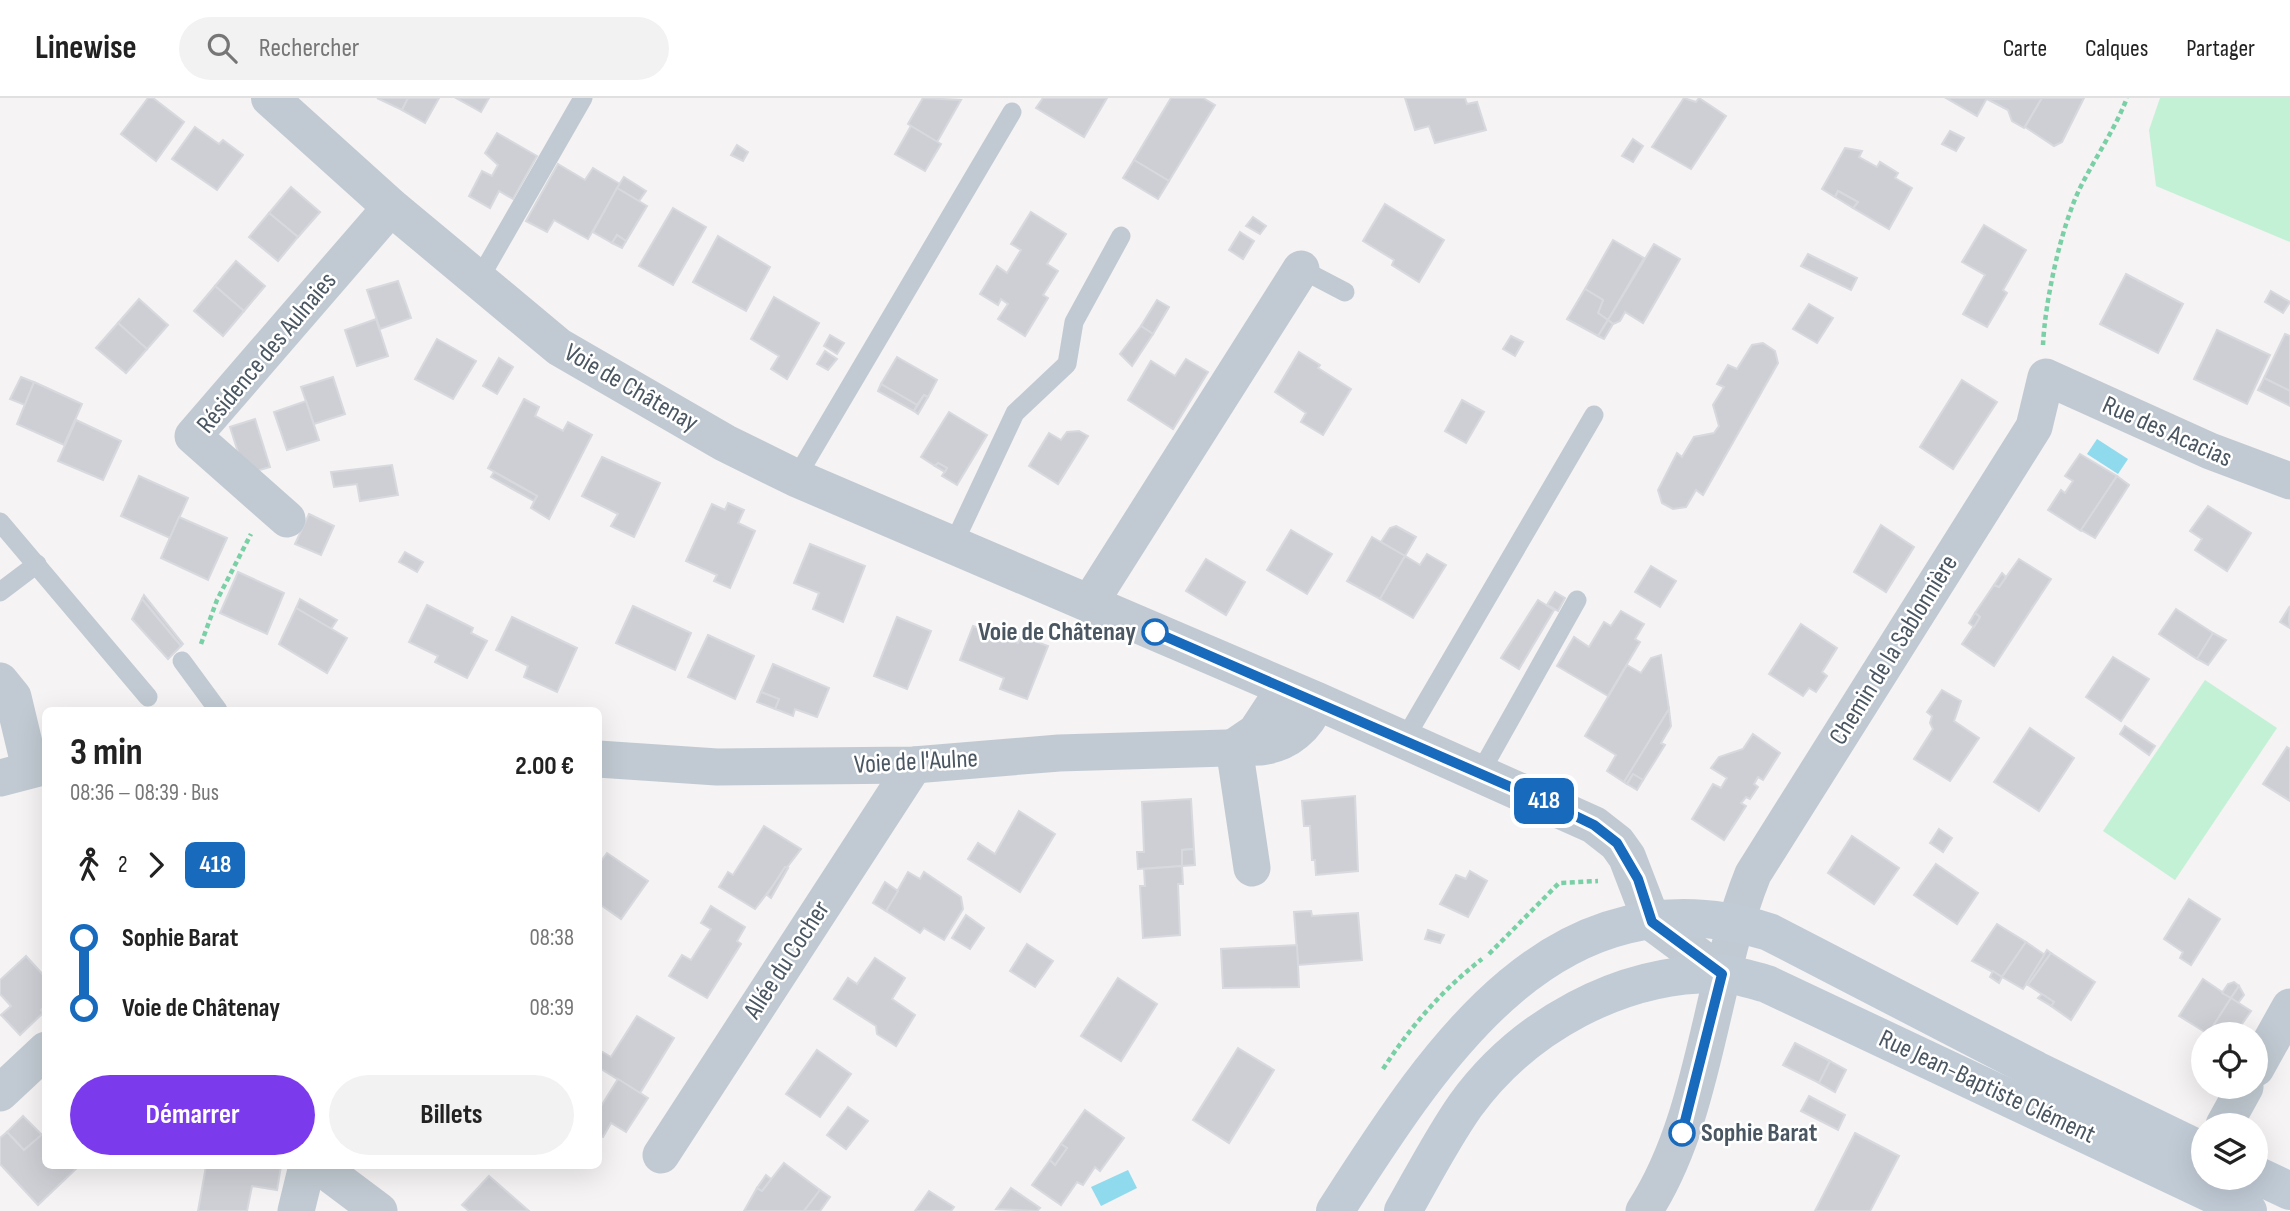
<!DOCTYPE html>
<html lang="fr">
<meta charset="utf-8">
<style>
body{margin:0;font-family:"Sofia Sans Condensed",sans-serif;background:#f2f2f2;color:#222;height:100vh;display:flex;flex-direction:column;font-size:26px;white-space:nowrap}
*{box-sizing:border-box;margin:0}
p{font-size:23px;color:#767676}
.icon{flex:none;width:38px;height:38px;fill:none;stroke:currentColor;stroke-width:2;stroke-linecap:round;stroke-linejoin:round}
.map{position:relative;flex:1;overflow:hidden}
.sheet{position:absolute;left:42px;top:609px;width:560px;height:462px;display:flex;flex-direction:column;background:#fff;border-radius:10px;box-shadow:0 7px 28px #0002}
.sheet>*{flex:none}
.badge{padding:0 14px;border-radius:10px;font-size:24px;line-height:46px}
.fabs{position:absolute;left:2191px;top:924px;display:grid;gap:14px}
.fabs a{display:grid;place-items:center;width:77px;height:77px;border-radius:50%;background:#fff;box-shadow:0 7px 28px #0002;font-size:35px}
.map>.badge{position:absolute;translate:-50% -50%;box-shadow:0 0 0 4px #fff}
.legs{display:flex;align-items:center;gap:10px;height:77px;padding:0 28px;font-size:23px}
.legs p{margin-inline-start:auto}
.head{display:flex;align-items:center;justify-content:space-between;height:119px;padding:0 28px}
h1{font-size:38px;font-weight:700;line-height:52px}
.button{display:flex;gap:14px;margin-top:auto;padding:14px 28px}
.button a{flex:1;height:80px;border-radius:42px;background:#7c3aed;color:#fff;font-size:28px;font-weight:700;line-height:80px;text-align:center}
.button a+a{background:#f2f2f2;color:#222}
ul{padding:0 28px;list-style:none}
li{display:flex;align-items:center;gap:24px;height:70px;font-size:26px}
li i{display:grid;place-items:center;width:10px;height:100%;margin:0 9px;background:currentColor}
li i::after{content:'';width:18px;height:18px;margin:-9px;border:5px solid;border-radius:50%;background:#fff}
li p{margin-inline-start:auto}
li:first-child i{background:linear-gradient(#0000 50%,currentColor 0)}
li:last-child i{background:linear-gradient(currentColor 50%,#0000 0)}
header{display:flex;align-items:center;gap:42px;box-sizing:border-box;height:98px;padding:0 35px;background:#fff;border-bottom:2px solid #e0e0e0}
header strong{font-size:33px}
nav{display:flex;gap:38px;margin-inline-start:auto;font-size:24px}
.search{width:490px;height:63px;background:#f2f2f2;display:flex;align-items:center;gap:18px;box-sizing:border-box;padding:0 24px;border-radius:38px;color:#767676;font-size:26px}
.map>svg:first-child{display:block}
.green{fill:#c3f1d5}
.water{fill:#90daee}
.building{fill:#cdcfd5;stroke:#d7d9de;stroke-width:2}
.lines{fill:none;stroke-linecap:round;stroke-linejoin:round}
.path{stroke:#7ad0a6;stroke-width:4.5;stroke-dasharray:5 3.5;stroke-linecap:butt}
.service{stroke:#c1cad2;stroke-width:19}
.minor{stroke:#c1cad2;stroke-width:37}
.tertiary{stroke:#c1cad2;stroke-width:38}
.secondary{stroke:#c1cbd6;stroke-width:38}
.line-1-casing{stroke:#fff;stroke-width:16}
.line-1{stroke:#186abd;stroke-width:10}
.stop-1-dot{fill:#fff;stroke:#186abd;stroke-width:3.5}
.labels{text-anchor:middle;dominant-baseline:central;stroke-width:5;stroke-linejoin:round;paint-order:stroke}
.street-label{font-size:26px;fill:#4a5661;stroke:#fff}
.stop-label{font-size:26px;font-weight:bold;fill:#4a5661;stroke:#fff;text-anchor:end}
</style>
<header>
<strong>Linewise</strong>
<div class="search"><svg class="icon" aria-label="search" viewBox="0 0 24 24"><circle cx="10" cy="10" r="6"/><path d="M15 15l6 6"/></svg>Rechercher</div>
<nav><a>Carte</a><a>Calques</a><a>Partager</a></nav>
</header>
<div class="map">
<svg width="2290" height="1113" viewBox="0 0 2290 1113">
<rect width="100%" height="100%" fill="#f5f3f3"/>
<g class="green">
<path d="M2160 0H2290V144L2156 88 2149 32Z"/>
<path d="M2205 582 2277 630 2175 782 2103 733Z"/>
</g>
<g class="water">
<path d="M2097 341 2128 361 2118 376 2087 356Z"/>
<path d="M1128 1072 1137 1090 1101 1108 1091 1089Z"/>
</g>
<g class="building">
<path d="M148 0H153L184 24 156 63 121 36Z"/>
<path d="M377 0H408L402 12Z"/>
<path d="M408 0H439L425 25 402 12Z"/>
<path d="M456 0H489L481 14Z"/>
<path d="M923 0 961 2 937 44 908 26Z"/>
<path d="M1043 0H1107L1084 39 1036 10Z"/>
<path d="M1171 0H1203L1215 7 1169 83 1134 62Z"/>
<path d="M1405 0H1465L1467 6 1477 4 1486 32 1435 45 1429 28 1415 32Z"/>
<path d="M1684 0 1696 4 1699 0 1726 18 1691 71 1652 49Z"/>
<path d="M1946 0H1987L1977 18Z"/>
<path d="M2042 0 2024 30 2012 23 2008 12 1987 1Z"/>
<path d="M2042 0H2084L2062 44 2054 48 2025 29Z"/>
<path d="M911 28 941 46 925 73 895 56Z"/>
<path d="M195 29 219 46 223 42 243 57 217 92 172 61Z"/>
<path d="M1950 33 1964 40 1956 53 1942 46Z"/>
<path d="M497 35 537 58 513 101 499 93 490 110 469 98 482 73 492 78 498 67 485 55Z"/>
<path d="M1633 41 1643 48 1633 64 1622 58Z"/>
<path d="M737 47 748 54 743 63 731 57Z"/>
<path d="M1845 50 1862 53 1859 59 1877 69 1880 64 1898 75 1895 80 1912 90 1889 131 1853 110 1858 104 1838 93 1835 99 1822 91Z"/>
<path d="M1134 62 1169 83 1158 101 1123 80Z"/>
<path d="M558 66 585 82 593 70 620 86 588 141 554 122 547 134 526 123Z"/>
<path d="M624 79 646 93 639 103 617 90Z"/>
<path d="M291 89 320 114 298 139 269 115Z"/>
<path d="M617 90 647 108 626 143 617 137 612 145 593 134Z"/>
<path d="M1838 93 1858 104 1853 110 1835 99Z"/>
<path d="M1385 106 1444 142 1419 184 1392 167 1394 162 1363 143Z"/>
<path d="M673 110 706 129 673 187 639 168Z"/>
<path d="M1031 114 1066 136 1047 166 1058 173 1043 197 1048 200 1025 238 998 221 1008 206 1001 201 998 207 980 196 997 168 1007 175 1021 152 1011 146Z"/>
<path d="M269 115 298 139 278 163 249 139Z"/>
<path d="M1253 119 1266 128 1260 136 1246 128Z"/>
<path d="M1984 127 2026 152 2003 192 2007 195 1987 229 1963 216 1985 177 1962 164Z"/>
<path d="M1240 134 1254 143 1243 161 1229 152Z"/>
<path d="M617 137 626 143 622 150 612 145Z"/>
<path d="M718 138 770 169 746 213 693 184Z"/>
<path d="M1613 142 1644 160 1608 222 1598 215 1603 202 1585 191Z"/>
<path d="M1654 146 1680 161 1643 225 1625 214 1620 223 1613 226 1608 222Z"/>
<path d="M1808 156 1857 180 1851 192 1801 168Z"/>
<path d="M236 163 265 188 244 213 215 188Z"/>
<path d="M2126 176 2183 206 2158 255 2100 226Z"/>
<path d="M398 183 411 220 380 231 367 192Z"/>
<path d="M215 188 244 213 223 238 194 213Z"/>
<path d="M1585 191 1603 202 1598 215 1608 222 1598 238 1567 221Z"/>
<path d="M2271 193 2290 204 2283 215 2265 204Z"/>
<path d="M774 199 819 225 787 281 771 271 779 258 751 241Z"/>
<path d="M139 201 168 227 147 251 118 225Z"/>
<path d="M1157 202 1169 209 1153 236 1141 228Z"/>
<path d="M1809 206 1833 220 1817 245 1793 231Z"/>
<path d="M376 221 388 258 357 268 345 232Z"/>
<path d="M1608 222 1613 226 1604 241 1598 238Z"/>
<path d="M118 225 147 251 126 275 96 250Z"/>
<path d="M1141 228 1153 236 1132 268 1120 256Z"/>
<path d="M2217 232 2270 257 2247 306 2194 281Z"/>
<path d="M2285 236 2290 238V293L2264 280Z"/>
<path d="M830 237 844 245 837 256 824 248Z"/>
<path d="M1511 238 1523 244 1515 258 1503 251Z"/>
<path d="M437 241 476 263 453 301 415 281Z"/>
<path d="M1763 245 1775 253 1778 265 1703 397 1696 392 1686 409 1673 411 1662 405 1658 392 1677 355 1682 359 1694 339 1714 335 1719 328 1713 307 1724 289 1717 286 1728 267 1737 271 1752 247Z"/>
<path d="M825 253 837 261 828 272 817 266Z"/>
<path d="M1299 254 1320 267 1318 270 1351 291 1323 337 1301 324 1306 315 1275 294Z"/>
<path d="M897 259 937 282 928 299 924 297 917 307 881 286Z"/>
<path d="M499 260 513 269 497 296 483 288Z"/>
<path d="M1186 261 1208 274 1173 331 1128 302 1151 263 1175 278Z"/>
<path d="M21 279 34 284 25 307 10 301Z"/>
<path d="M333 279 345 316 314 326 301 289Z"/>
<path d="M2264 280 2290 293V308L2258 292Z"/>
<path d="M1962 282 1997 304 1953 371 1920 349Z"/>
<path d="M34 284 82 306 64 347 17 326Z"/>
<path d="M881 286 917 307 914 313 878 293Z"/>
<path d="M924 297 928 299 918 316 914 313Z"/>
<path d="M524 301 539 309 535 318 563 333 568 324 592 337 549 421 531 410 537 398 488 370Z"/>
<path d="M1462 302 1484 314 1466 345 1445 333Z"/>
<path d="M306 303 319 342 287 352 274 314Z"/>
<path d="M949 314 987 337 957 387 942 378 947 370 938 365 935 368 921 359Z"/>
<path d="M255 321 270 369 245 376 230 329Z"/>
<path d="M76 322 121 343 103 382 58 363Z"/>
<path d="M1079 333 1088 338 1058 386 1029 368 1049 335 1061 342 1067 334Z"/>
<path d="M2080 356 2117 378 2081 433 2048 412 2061 392 2065 395 2073 383 2065 378Z"/>
<path d="M602 359 660 385 634 439 611 428 618 416 582 398Z"/>
<path d="M938 365 947 370 945 374 935 368Z"/>
<path d="M392 367 398 397 360 403 357 386 334 389 331 374Z"/>
<path d="M494 374 537 398 534 403 491 379Z"/>
<path d="M139 378 188 400 170 440 121 418Z"/>
<path d="M2117 378 2129 387 2095 440 2081 432Z"/>
<path d="M728 405 744 412 738 425 755 433 730 490 714 483 717 477 686 463 712 406 725 412Z"/>
<path d="M2208 408 2251 435 2227 473 2195 452 2202 441 2190 433Z"/>
<path d="M309 416 334 428 321 457 295 446Z"/>
<path d="M179 419 227 440 208 482 161 460Z"/>
<path d="M1881 427 1914 449 1886 494 1854 474Z"/>
<path d="M1396 428 1416 439 1405 458 1381 444 1390 430Z"/>
<path d="M1291 432 1332 456 1307 496 1267 472Z"/>
<path d="M1372 439 1405 458 1380 501 1347 483Z"/>
<path d="M810 446 865 468 843 524 813 511 819 495 794 485Z"/>
<path d="M405 454 423 464 417 474 399 464Z"/>
<path d="M1427 456 1446 467 1413 520 1380 501 1405 458 1420 467Z"/>
<path d="M1206 461 1245 484 1226 517 1186 493Z"/>
<path d="M2019 461 2051 481 1994 568 1962 546 1980 519 1975 515 1994 487 1999 489Z"/>
<path d="M1651 468 1676 483 1660 509 1635 494Z"/>
<path d="M238 474 284 495 267 536 220 515Z"/>
<path d="M2002 475 2006 479 1999 489 1994 487Z"/>
<path d="M1555 494 1565 500 1558 513 1547 507Z"/>
<path d="M144 497 183 546 181 548 142 501Z"/>
<path d="M142 501 181 548 168 561 132 521Z"/>
<path d="M300 501 337 522 331 531 296 510Z"/>
<path d="M1538 502 1554 512 1519 571 1501 560Z"/>
<path d="M427 507 473 530 471 535 487 543 467 580 435 564 438 558 409 544Z"/>
<path d="M633 508 691 535 675 572 616 545Z"/>
<path d="M2290 508 2289 522 2290 530 2280 524Z"/>
<path d="M296 510 347 540 327 575 279 546Z"/>
<path d="M2176 511 2213 535 2197 561 2159 536Z"/>
<path d="M1621 513 1644 526 1635 541 1640 544 1608 598 1557 568 1574 539 1589 549 1604 524 1611 528Z"/>
<path d="M1975 515 1980 519 1974 529 1969 525Z"/>
<path d="M512 519 577 550 557 594 524 579 528 568 496 552Z"/>
<path d="M897 519 931 533 907 591 874 578Z"/>
<path d="M1801 526 1837 550 1822 574 1827 578 1816 594 1809 590 1803 598 1769 576Z"/>
<path d="M973 528 1018 545 1021 538 1048 548 1027 601 1000 591 1004 580 960 562Z"/>
<path d="M2213 535 2226 542 2208 567 2197 561Z"/>
<path d="M708 537 754 558 735 601 688 579Z"/>
<path d="M1661 557 1669 611 1624 684 1607 673 1616 657 1585 638 1627 567 1641 575 1651 560Z"/>
<path d="M2113 559 2149 581 2121 623 2086 599Z"/>
<path d="M773 566 829 590 817 619 795 611 793 618 775 611 779 601 761 594Z"/>
<path d="M1942 592 1961 603 1954 623 1979 640 1950 683 1914 661 1933 631 1930 625 1932 618 1927 614Z"/>
<path d="M761 594 779 601 775 611 757 604Z"/>
<path d="M1669 611 1671 628 1661 645 1665 647 1643 682 1633 676 1627 686 1624 684Z"/>
<path d="M2125 628 2155 648 2149 657 2120 636Z"/>
<path d="M2030 630 2074 660 2039 713 1994 684Z"/>
<path d="M1753 636 1780 655 1763 682 1758 679 1754 686 1758 689 1750 701 1746 699 1741 705 1746 708 1724 742 1692 721 1713 686 1721 690 1727 680 1711 670 1719 659 1743 651Z"/>
<path d="M2287 649 2290 651V703L2263 686Z"/>
<path d="M1633 676 1643 682 1637 692 1627 686Z"/>
<path d="M1355 698 1358 773 1316 777 1315 762H1312L1310 728H1304L1302 703Z"/>
<path d="M1191 701 1194 751 1182 752V768L1138 771 1137 754H1144L1142 704Z"/>
<path d="M1019 713 1055 736 1020 794 968 761 978 745 995 756Z"/>
<path d="M764 728 801 751 755 811 719 789 728 774 733 777Z"/>
<path d="M1939 731 1952 740 1943 754 1930 745Z"/>
<path d="M1852 738 1899 770 1874 806 1828 775Z"/>
<path d="M1194 751 1195 767 1182 768V752Z"/>
<path d="M607 755 648 783 621 821 598 805V767Z"/>
<path d="M1936 766 1978 795 1957 826 1914 797Z"/>
<path d="M1182 768 1183 786H1178L1180 837 1143 840 1140 788H1145L1144 771Z"/>
<path d="M785 769 788 770 771 800 767 797Z"/>
<path d="M1470 773 1487 783 1468 819 1440 806 1456 777 1466 781Z"/>
<path d="M908 774 920 781 924 774 961 799 963 811 944 842 924 830 920 835 886 813Z"/>
<path d="M885 784 898 793 886 813 873 805Z"/>
<path d="M2189 801 2220 821 2191 867 2180 860 2183 854 2164 841Z"/>
<path d="M711 808 745 829 737 843 741 846 707 900 669 878 682 857 691 862 711 831 701 825Z"/>
<path d="M1311 813 1312 818 1358 815 1362 862 1298 867 1294 814Z"/>
<path d="M966 817 984 830 970 851 952 840Z"/>
<path d="M1997 826 2026 844 2002 879 1972 863Z"/>
<path d="M1428 832 1444 837 1440 845 1425 841Z"/>
<path d="M2026 844 2045 857 2023 891 2002 879Z"/>
<path d="M1027 846 1053 863 1035 889 1010 873Z"/>
<path d="M1297 847 1299 889 1223 890 1221 851Z"/>
<path d="M2047 852 2051 855 2028 887 2026 886Z"/>
<path d="M2051 855 2095 884 2071 922 2051 908 2054 904 2028 887Z"/>
<path d="M26 858 46 880V907L41 912 43 915 20 937 1 917 11 908 0 896V882Z"/>
<path d="M875 860 905 880 892 901 915 917 896 948 877 936 876 928 834 901 848 880 857 886Z"/>
<path d="M1993 873 2002 879 1999 885 1990 879Z"/>
<path d="M1118 880 1157 906 1121 963 1081 938Z"/>
<path d="M2203 881 2231 900 2208 936 2179 918Z"/>
<path d="M2234 884 2239 888 2231 900 2222 895 2228 886Z"/>
<path d="M2239 888 2244 897 2238 905 2231 900Z"/>
<path d="M2042 896 2054 904 2051 908 2038 900Z"/>
<path d="M2231 900 2251 913 2235 936H2208Z"/>
<path d="M637 918 674 940 640 995 598 969 601 953 611 959Z"/>
<path d="M1795 945 1830 963 1819 985 1783 967Z"/>
<path d="M1238 950 1274 972 1229 1045 1193 1022Z"/>
<path d="M817 952 851 976 820 1019 786 996Z"/>
<path d="M1830 963 1846 972 1835 994 1819 985Z"/>
<path d="M618 981 648 1000 626 1034 611 1025 603 1039 598 1037V1013Z"/>
<path d="M1809 998 1845 1017 1838 1032 1801 1013Z"/>
<path d="M848 1009 868 1023 846 1051 827 1037Z"/>
<path d="M1085 1012 1124 1040 1100 1073 1095 1069 1083 1087 1077 1084 1061 1107 1032 1087 1050 1062 1055 1067 1067 1050 1061 1046Z"/>
<path d="M23 1018 42 1037 24 1052 7 1034Z"/>
<path d="M46 1033V1068H79L38 1107 0 1066V1040L7 1034 24 1052Z"/>
<path d="M1855 1035 1899 1058 1870 1113H1815Z"/>
<path d="M1061 1046 1067 1050 1055 1067 1050 1062Z"/>
<path d="M784 1065 820 1092 804 1113H744L757 1090 762 1093Z"/>
<path d="M206 1068H281L277 1092 252 1088 247 1113H198Z"/>
<path d="M766 1077 771 1081 762 1093 757 1090Z"/>
<path d="M489 1078 529 1113H469L462 1107Z"/>
<path d="M1011 1090 1040 1110 1037 1113 996 1111Z"/>
<path d="M820 1092 830 1099 820 1113H804Z"/>
<path d="M929 1093 954 1109 951 1113H915Z"/>
</g>
<g class="lines">
<g class="path">
<path d="M2043 247C2045 203 2061 129 2080 90 2095 60 2115 31 2127 0"/>
<path d="M201 546 217 502 251 436"/>
<path d="M1489 856 1559 785 1598 783"/>
<path d="M1383 971C1411 928 1442 892 1482 861"/>
</g>
<g class="service">
<path d="M1301 171 1345 194"/>
<path d="M478 183 583 0"/>
<path d="M796 380 1012 14"/>
<path d="M0 424 148 599"/>
<path d="M952 449 1015 315 1067 266 1074 224 1121 138"/>
<path d="M0 494 37 466"/>
<path d="M182 563 218 612"/>
<path d="M1404 642 1594 317"/>
<path d="M1480 675 1577 502"/>
</g>
<g class="minor">
<path d="M287 421 193 338 391 109"/>
<path d="M1089 506 1301 171"/>
<path d="M0 583 13 599 30 670"/>
<path d="M1234 649 1252 770"/>
<path d="M1234 649 1256 634 1285 590"/>
<path d="M598 661 717 669 914 667 1059 655 1260 649C1288 646 1307 629 1317 603"/>
<path d="M0 680 46 668"/>
<path d="M2256 970 2290 909"/>
<path d="M0 995 46 952"/>
<path d="M2224 1027 2245 989"/>
<path d="M661 1057 914 667"/>
<path d="M319 1068 379 1113"/>
<path d="M296 1113 307 1068"/>
<path d="M1644 1113C1706 1018 1710 883 1753 776L2034 329 2046 279 2210 353 2290 383"/>
</g>
<path class="tertiary" d="M270 0 391 109 559 249 725 345 796 380 1317 603 1594 727 1617 745 1627 759 1652 824 1722 876"/>
<g class="secondary">
<path d="M2256 1077 2290 1093"/>
<path d="M1335 1113C1434 959 1554 766 1769 834L2036 972 2203 1053"/>
<path d="M1403 1113C1423 1078 1442 1041 1465 1008 1523 928 1621 874 1720 876 1735 876 1752 882 1767 886L2248 1113"/>
</g>
</g>
<g class="lines">
<g class="line-1-casing">
<path id="line-1" d="M1155 534 1559 710 1594 727 1617 745 1638 781 1652 824 1722 876 1682 1035"/>
</g>
<use href="#line-1" class="line-1"/>
</g>
<g class="stop-1-dot">
<circle cx="1155" cy="534" r="12"/>
<circle cx="1682" cy="1035" r="12"/>
</g>
<g class="labels">
<g class="street-label">
<text transform="translate(267 255) rotate(-50)">Résidence des Aulnaies</text>
<text transform="translate(631 290) rotate(30)">Voie de Châtenay</text>
<text transform="translate(2167 334) rotate(24)">Rue des Acacias</text>
<text transform="translate(1894 552) rotate(-58)">Chemin de la Sablonnière</text>
<text transform="translate(916 664) rotate(-3)">Voie de l'Aulne</text>
<text transform="translate(787 862) rotate(-57)">Allée du Cocher</text>
<text transform="translate(1987 989) rotate(25)">Rue Jean-Baptiste Clément</text>
</g>
<g class="stop-label">
<text x="1136" y="534">Voie de Châtenay</text>
<text x="1701" y="1035" text-anchor="start">Sophie Barat</text>
</g>
</g>
</svg>
<div class="fabs">
<a><svg class="icon" aria-label="locate" viewBox="0 0 24 24"><circle cx="12" cy="12" r="6"/><path d="M12 2v4M12 18v4M2 12h4M18 12h4"/></svg></a>
<a><svg class="icon" aria-label="layers" viewBox="0 0 24 24"><path d="M12 4l9 5-9 5-9-5zM3 14l9 5 9-5"/></svg></a>
</div>
<b class="badge" style="left:1544px;top:703px;background:#186abd;color:#fff">418</b>
<section class="sheet">
<div class="head"><div><h1>3 min</h1><p>08:36 – 08:39 · Bus</p></div><b>2.00 €</b></div>
<div class="legs"><svg class="icon" aria-label="walk" viewBox="0 0 24 24"><circle cx="13" cy="4" r="2"/><path d="M13 8l-2 6 4 7M11 14l-3 7M7 12l3-4h3l4 4"/></svg>2<svg class="icon" aria-label="forward" viewBox="0 0 24 24"><path d="M9 5l7 7-7 7"/></svg><b class="badge" style="background:#186abd;color:#fff">418</b></div>
<ul>
<li><i style="color:#186abd"></i><b>Sophie Barat</b><p>08:38</p></li>
<li><i style="color:#186abd"></i><b>Voie de Châtenay</b><p>08:39</p></li>
</ul>
<div class="button"><a>Démarrer</a><a>Billets</a></div>
</section>
</div>
